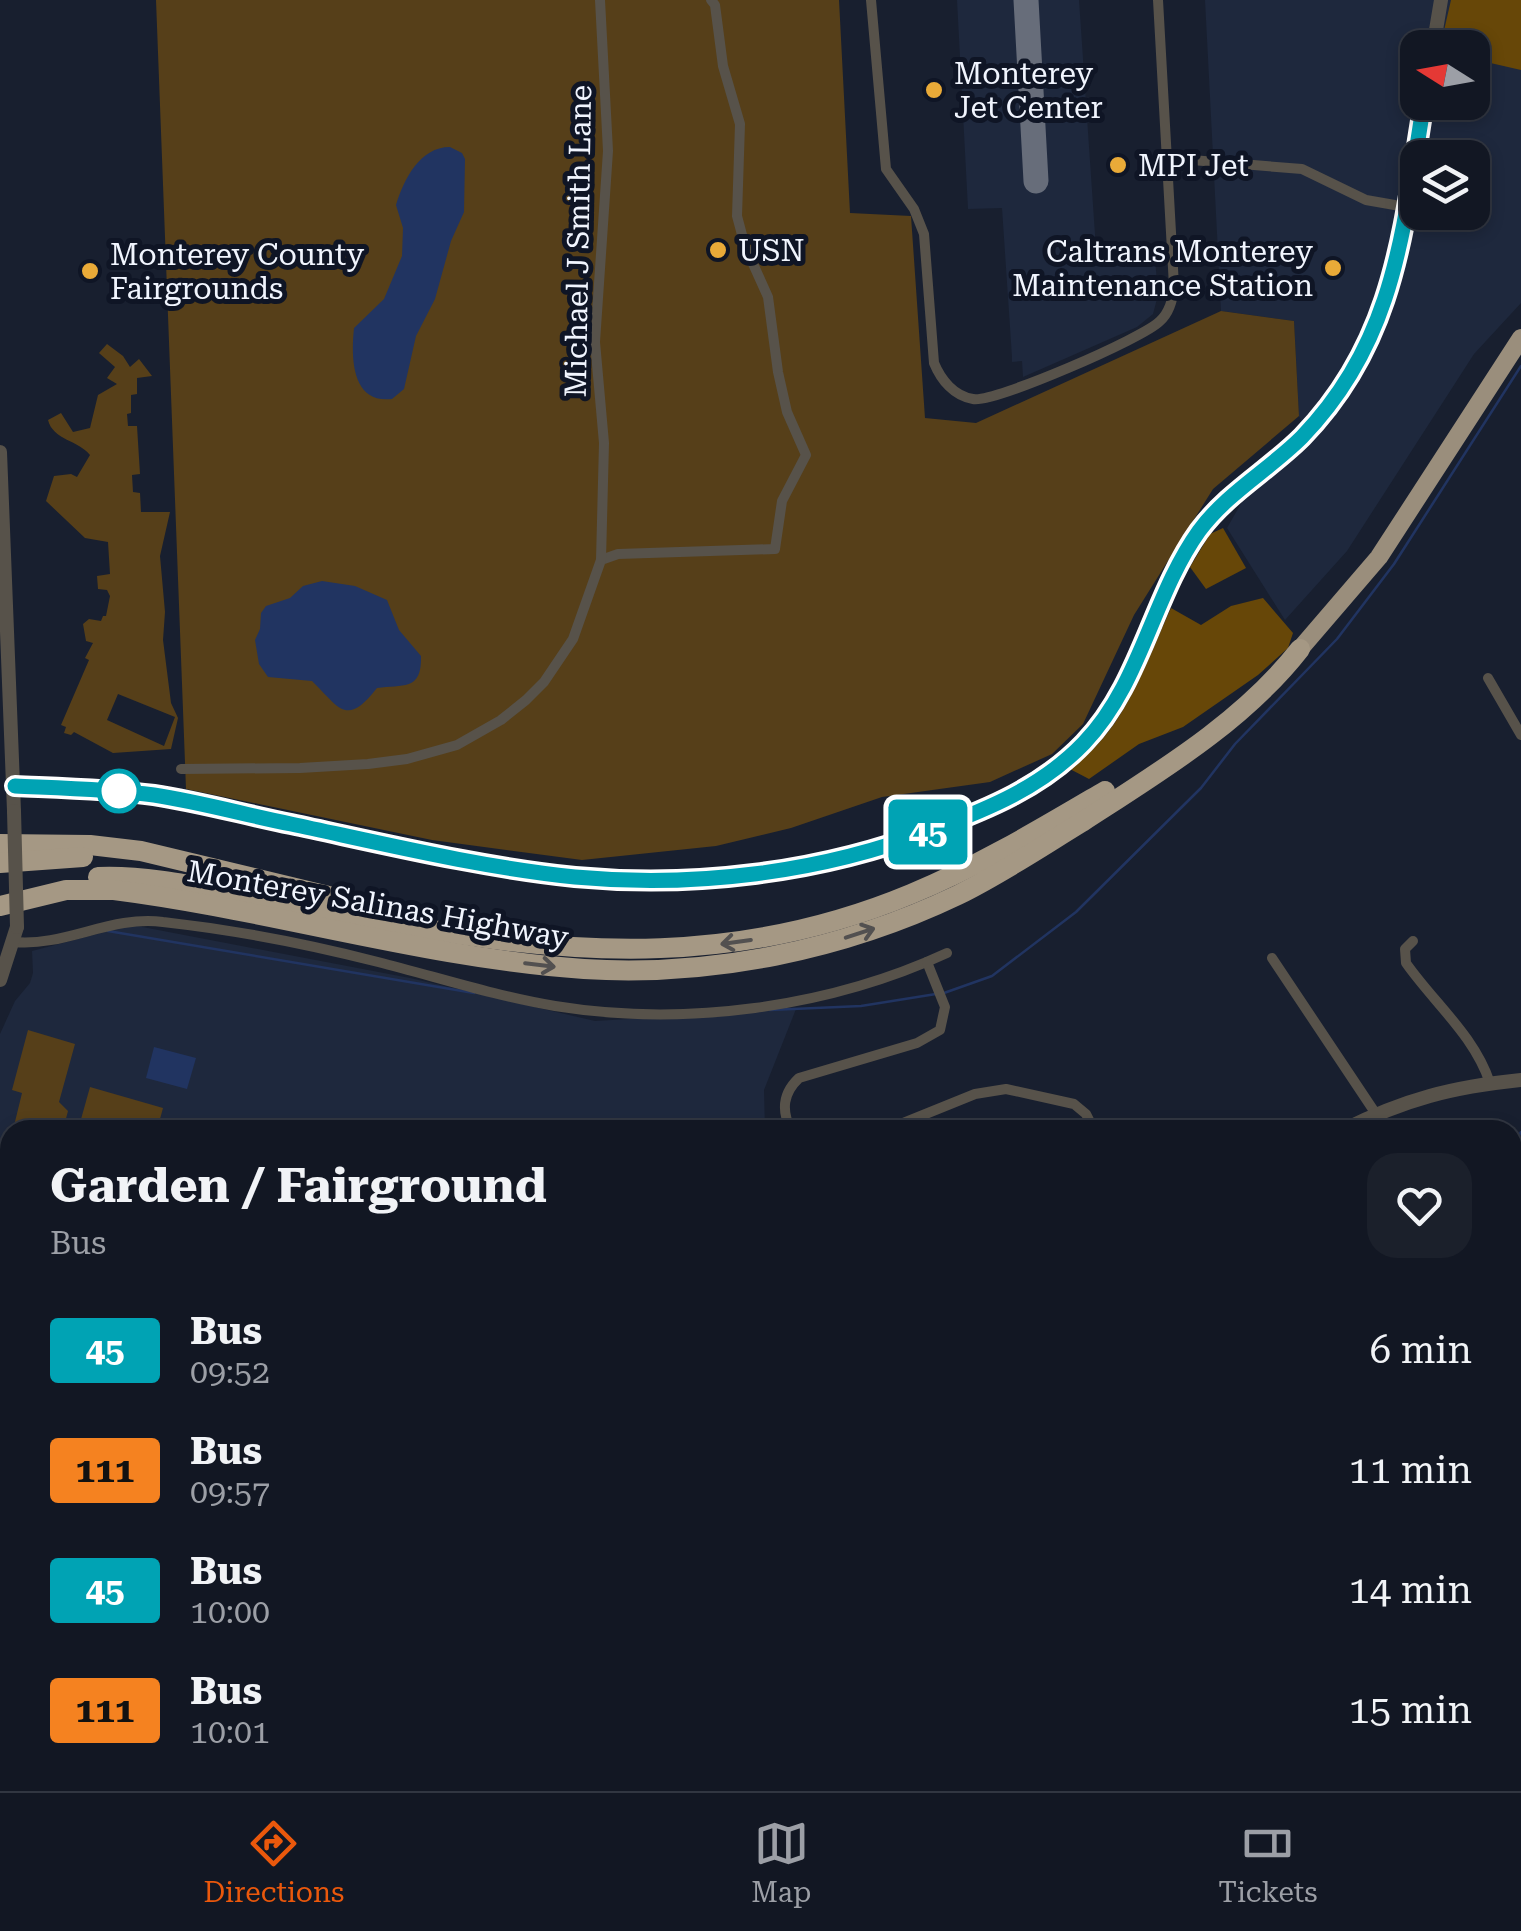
<!DOCTYPE html>
<style>
body{margin:0;font-family:"Roboto Serif",serif;background:#1b202b;color:#f1f3f6;height:100vh;display:flex;flex-direction:column;font-size:38px;white-space:nowrap}
*{box-sizing:border-box;margin:0}
p{font-size:32px;color:#9c9fa6}
.icon{flex:none;width:55px;height:55px;fill:none;stroke:currentColor;stroke-width:2;stroke-linecap:round;stroke-linejoin:round}
.map{position:relative;flex:1;overflow:hidden}
.drawer{position:absolute;left:0px;top:1120px;width:1522px;height:672px;display:flex;flex-direction:column;background:#121723;border-radius:30px 30px 0 0;box-shadow:0 5px 15px #0003,0 0 0 2px #313641}
.drawer>*{flex:none}
.badge{padding:0 20px;border-radius:8px;font-size:35px;line-height:65px}
.needle{width:65px;rotate:281deg}
.fabs{position:absolute;left:1400px;top:30px;display:grid;gap:20px}
.fabs a{display:grid;place-items:center;width:90px;height:90px;border-radius:20px;background:#121723;box-shadow:0 5px 15px #0003,0 0 0 2px #313641;font-size:50px}
.map>.badge{position:absolute;translate:-50% -50%;box-shadow:0 0 0 5px #fff}
.round{display:grid;place-items:center;flex:none;width:105px;height:105px;border-radius:30px;background:#1b202b}
.head{display:flex;align-items:center;justify-content:space-between;height:170px;padding:0 50px}
h1{font-size:48px;font-weight:700;line-height:75px}
ul{padding:0;list-style:none}
li{display:flex;align-items:center;gap:30px;height:120px;padding:0 50px}
li div{flex:1}
li b{display:block;font-size:38px}
li em{font-style:normal}
li .badge{min-width:110px;font-weight:700;text-align:center}
.menu{display:flex;justify-content:space-around;align-items:center;height:140px;border-top:2px solid #313641;background:#121723;font-size:28px;color:#9c9fa6}
.menu a{display:grid;justify-items:center;gap:5px}
.menu .on{color:#ea580c}
.map>svg:first-child{display:block}
.built{fill:#1e283d;fill-rule:evenodd}
.green{fill:#563f19;fill-rule:evenodd}
.forest{fill:#674708}
.water{fill:#213461}
.lines{fill:none;stroke-linecap:round;stroke-linejoin:round}
.stream{stroke:#213461;stroke-width:2.5}
.taxiway{stroke:#676d7a;stroke-width:25}
.minor{stroke:#57524a;stroke-width:10}
.tertiary{stroke:#57524a;stroke-width:14}
.trunk{stroke:#9a8e7c;stroke-width:18}
.motorway{stroke:#a59884;stroke-width:20}
.tertiary-bridge{stroke:#57524a;stroke-width:14}
.oneway{stroke:#525050}
.line-casing{stroke:#fff;stroke-width:22}
.line{stroke:#00a3b4;stroke-width:15}
.poi-dot{fill:#e9aa38;stroke:#0f1525;stroke-width:4}
.stop-dot{fill:#fff;stroke:#00a3b4;stroke-width:5}
.labels{text-anchor:middle;dominant-baseline:central;stroke-width:10;stroke-linejoin:round;paint-order:stroke}
.poi-label{font-size:30px;fill:#f1f5fe;stroke:#0f1525;text-anchor:start}
.street-label{font-size:30px;fill:#f1f5fe;stroke:#0f1525}
</style>
<div class="map">
<svg width="1521" height="1791" viewBox="0 0 1521 1791">
<rect width="100%" height="100%" fill="#181f2f"/>
<g class="built">
<path d="M957 0H1079L1096 249 1154 246 1158 295 1153 314 1137 327 1023 377 1022 361 1012 362V357L1002 208 968 209Z"/>
<path d="M1205 0H1521V303L1474 354 1347 551 1285 620 1227 528 1242 502 1312 441 1299 416 1294 321 1221 311ZM1418 48H1472V102H1418ZM1418 158H1472V212H1418Z"/>
<path d="M132 925 410 978 595 1021 796 1009 764 1090 765 1130H10V1281H0V1034L15 1001 30 983 33 973 32 951Z"/>
<path d="M0 1609H10V1782L162 1783V1791H0Z"/>
</g>
<g class="green">
<path d="M156 0H839L850 213 911 216 925 418 976 423 1221 311 1294 321 1299 416 1213 489 1134 615 1083 724 1052 754 990 782 882 797 791 828 716 846 582 860 432 840 186 789Z"/>
<path d="M107 344 123 356 130 367 139 359 152 376 137 378V394L131 395V413L127 414 128 426H137L140 474 132 475 133 492 140 493 141 512H170L160 556 165 612 163 640 171 703 178 718 171 749 113 753 74 732 71 735 64 733 66 727 61 725 89 660 85 658 93 643 86 641 83 624 89 619 101 621 103 616H106L110 596 107 590 98 589 97 576 110 574 108 542 85 538 46 501 54 476 71 474 77 477 90 455C78 440 53 440 48 420L61 413 73 432 90 428 98 395 117 384 107 378 115 367 99 353ZM118 694 175 717 164 746 107 720Z"/>
<path d="M28 1030 75 1044 59 1102 68 1111 63 1130H13L22 1093 12 1090Z"/>
<path d="M90 1087 163 1108 157 1130H78Z"/>
<path d="M1513 1516 1521 1518V1727L1512 1726Z"/>
<path d="M162 1782H1220L1221 1791H162Z"/>
</g>
<g class="forest">
<path d="M1451 0H1521V70L1473 59 1472 48H1440Z"/>
<path d="M1223 528 1246 568 1206 589 1190 567 1210 534Z"/>
<path d="M1263 598 1293 633 1288 648 1258 675 1183 727 1139 744 1089 779 1068 768C1122 738 1146 662 1171 608L1201 625 1231 606Z"/>
</g>
<g class="water">
<path d="M450 147 462 153 465 159 464 212 451 241 435 299 416 336 404 389 392 399C351 404 351 357 354 328L384 299 402 256 403 228 396 205C404 179 420 147 450 147Z"/>
<path d="M322 581 355 586 387 600 399 630 421 656C422 692 402 684 377 688 346 728 339 707 312 681L268 677 259 664 255 640 260 629 261 613 266 606 290 598 303 586Z"/>
<path d="M154 1047 196 1058 187 1089 146 1078Z"/>
</g>
<g class="lines">
<g class="stream">
<path d="M108 931 474 993"/>
<path d="M944 993 992 976 1076 912 1201 788 1235 744 1337 639 1394 564 1521 366"/>
<path d="M770 1010 861 1006 936 994"/>
<path d="M1512 1147 1521 1132"/>
</g>
<path class="taxiway" d="M1026 0 1036 181"/>
<g class="minor">
<path d="M871 0 886 169 914 209 924 234 934 363C941 380 954 396 973 399 994 403 1144 338 1160 321 1170 312 1173 299 1174 286L1158 0"/>
<path d="M1167 158 1302 169 1366 200 1406 207"/>
<path d="M601 560 618 554 775 549 782 501 806 455 787 412 778 372 768 297 745 246 737 216 740 124 723 66 715 5 711 0"/>
<path d="M1488 678 1521 735"/>
<path d="M181 769 300 768 368 764 407 759 457 745 501 720 526 700 544 682 573 639 601 560 604 443 595 342 608 151 600 0"/>
<path d="M1413 941 1405 949 1406 963C1434 1003 1474 1035 1490 1083"/>
<path d="M14 942C65 947 111 915 163 922 235 930 308 944 378 962 437 977 495 996 555 1006 684 1027 828 1008 947 953"/>
<path d="M1272 958 1376 1114"/>
<path d="M791 1130C781 1110 783 1093 799 1078L917 1043 940 1030 945 1007 927 962"/>
<path d="M886 1130 975 1094 1006 1089 1074 1104 1086 1114 1094 1130"/>
<path d="M1512 1235 1521 1236"/>
<path d="M1512 1417 1521 1420"/>
<path d="M0 1449 10 1445"/>
<path d="M0 1700 10 1702"/>
<path d="M86 1791V1782"/>
</g>
<g class="tertiary">
<path d="M1433 48 1441 0"/>
<path d="M0 452 14 811"/>
<path d="M15 786C61 788 108 789 154 795 182 799 209 807 236 813 339 834 443 861 547 874 676 890 811 876 932 830 988 809 1042 787 1084 743 1141 684 1152 597 1199 531 1227 493 1269 470 1302 437 1396 339 1402 229 1424 102"/>
<path d="M0 980 17 927"/>
<path d="M1343 1130C1406 1099 1452 1087 1521 1080"/>
<path d="M0 1410 10 1379"/>
</g>
<path class="trunk" d="M1300 649 1379 557 1521 338"/>
<g class="motorway">
<path d="M0 844 90 845 141 851 366 905"/>
<path d="M0 863 83 857"/>
<path d="M98 877C149 875 199 887 248 896 301 906 353 915 405 925 580 958 743 964 911 894 979 866 1042 828 1105 791"/>
<path d="M0 906 66 890H114C271 910 425 958 584 969 711 977 843 950 958 895 1001 874 1041 847 1082 822 1159 772 1243 722 1300 649"/>
</g>
<path class="tertiary-bridge" d="M14 811 17 927"/>
</g>
<defs><path id="oneway-shaft" d="M-6 0H5M1.5-3L5.5 0L1.5 3" fill="none" stroke-width="1.6" stroke-linecap="round" stroke-linejoin="round" transform="scale(2.5)"/></defs>
<g class="oneway">
<use href="#oneway-shaft" transform="translate(860 933) rotate(-18)"/>
<use href="#oneway-shaft" transform="translate(736 942) rotate(172)"/>
<use href="#oneway-shaft" transform="translate(540 965) rotate(7)"/>
</g>
<g class="lines">
<g class="line-casing">
<path id="line" d="M15 786C61 788 108 789 154 795 200 802 246 815 291 824 385 844 479 867 575 877 694 888 820 873 932 830 988 809 1042 787 1084 743 1141 684 1152 597 1199 531 1227 493 1269 470 1302 437 1396 340 1403 229 1424 102"/>
</g>
<use href="#line" class="line"/>
</g>
<g class="poi-dot">
<circle cx="934" cy="90" r="10"/>
<circle cx="1118" cy="165" r="10"/>
<circle cx="718" cy="250" r="10"/>
<circle cx="1333" cy="268" r="10"/>
<circle cx="90" cy="271" r="10"/>
</g>
<circle class="stop-dot" cx="119" cy="791" r="20"/>
<g class="labels">
<g class="poi-label">
<text x="954" y="73">Monterey<tspan x="954" dy="34">Jet Center</tspan></text>
<text x="1138" y="165">MPI Jet</text>
<text x="738" y="250">USN</text>
<text x="1313" y="251" text-anchor="end">Caltrans Monterey<tspan x="1313" dy="34">Maintenance Station</tspan></text>
<text x="110" y="254">Monterey County<tspan x="110" dy="34">Fairgrounds</tspan></text>
</g>
<g class="street-label">
<text transform="translate(578 241) rotate(-89)">Michael J Smith Lane</text>
<text transform="translate(378 904) rotate(10)">Monterey Salinas Highway</text>
</g>
</g>
</svg>
<div class="fabs">
<a><svg class="needle" viewBox="-14 -14 28 28"><path d="M0-13l5 13h-10z" fill="#e53935"/><path d="M0 13l5-13h-10z" fill="#9c9fa6"/></svg></a>
<a><svg class="icon" aria-label="layers" viewBox="0 0 24 24"><path d="M12 4l9 5-9 5-9-5zM3 14l9 5 9-5"/></svg></a>
</div>
<b class="badge" style="left:928px;top:832px;background:#00a3b4;color:#fff">45</b>
<section class="drawer">
<div class="head"><div><h1>Garden / Fairground</h1><p>Bus</p></div><a class="round"><svg class="icon" aria-label="heart" viewBox="0 0 24 24"><path d="M12 20l-8-8c-3-5 5-10 8-4 3-6 11-1 8 4z"/></svg></a></div>
<ul>
<li><span class="badge" style="background:#00a3b4;color:#fff">45</span><div><b>Bus</b><p>09:52</p></div><em>6 min</em></li>
<li><span class="badge" style="background:#f58220;color:#111">111</span><div><b>Bus</b><p>09:57</p></div><em>11 min</em></li>
<li><span class="badge" style="background:#00a3b4;color:#fff">45</span><div><b>Bus</b><p>10:00</p></div><em>14 min</em></li>
<li><span class="badge" style="background:#f58220;color:#111">111</span><div><b>Bus</b><p>10:01</p></div><em>15 min</em></li>
</ul>
</section>
</div>
<nav class="menu">
<a class="on"><svg class="icon" aria-label="directions" viewBox="0 0 24 24"><path d="M12 3l9 9-9 9-9-9zM9 14v-3h6M13 9l2 2-2 2"/></svg>Directions</a>
<a><svg class="icon" aria-label="map" viewBox="0 0 24 24"><path d="M3 6l6-2 6 2 6-2v14l-6 2-6-2-6 2zM9 4v14M15 6v14"/></svg>Map</a>
<a><svg class="icon" aria-label="tickets" viewBox="0 0 24 24"><path d="M3 7h18v10H3zM15 7v10"/></svg>Tickets</a>
</nav>
